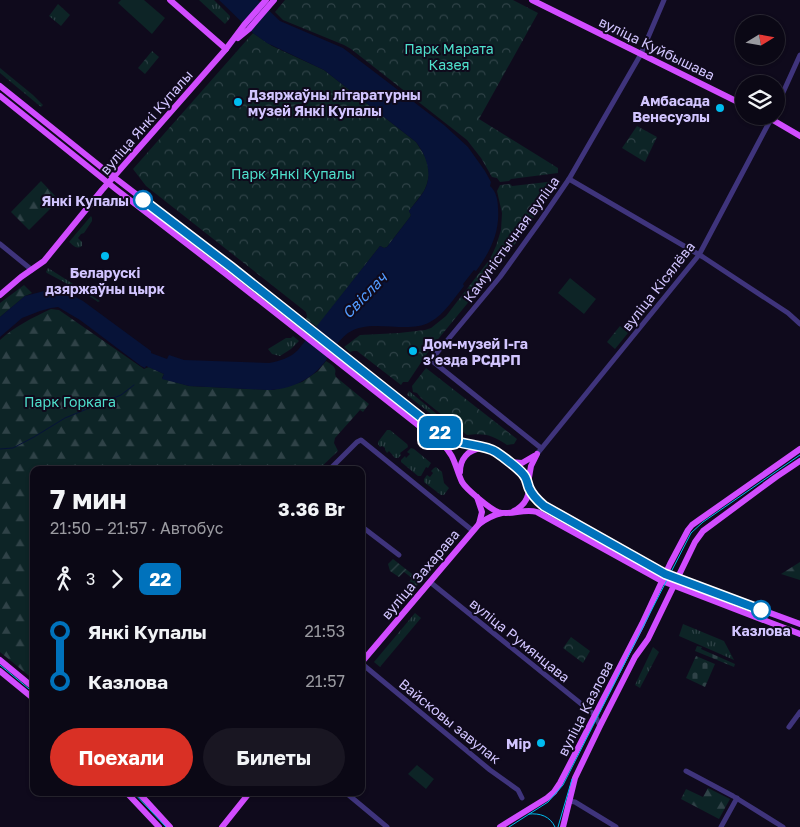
<!DOCTYPE html>
<html lang="ru">
<meta charset="utf-8">
<style>
body{margin:0;font-family:"Golos Text",sans-serif;background:#191622;color:#f1f3f6;height:100vh;display:flex;flex-direction:column;font-size:19px;white-space:nowrap}
*{box-sizing:border-box;margin:0}
p{font-size:16px;color:#9a9aa0}
.icon{flex:none;width:28px;height:28px;fill:none;stroke:currentColor;stroke-width:2;stroke-linecap:round;stroke-linejoin:round}
.map{position:relative;flex:1;overflow:hidden}
.panel{position:absolute;left:30px;top:466px;width:335px;height:330px;display:flex;flex-direction:column;background:#0b0815;border-radius:10px;box-shadow:0 1px 4px #0004,0 0 0 1px #2b2934}
.panel>*{flex:none}
.badge{padding:0 10px;border-radius:8px;font-size:18px;line-height:32px}
.needle{width:32px;rotate:79deg}
.tools{position:absolute;left:735px;top:15px;display:grid;gap:10px}
.tools a{display:grid;place-items:center;width:50px;height:50px;border-radius:50%;background:#0b0815;box-shadow:0 1px 4px #0004,0 0 0 1px #2b2934;font-size:25px}
.map>.badge{position:absolute;translate:-50% -50%;box-shadow:0 0 0 2px #fff}
.legs{display:flex;align-items:center;gap:8px;height:55px;padding:0 20px;font-size:16px}
.legs p{margin-inline-start:auto}
.headline{display:flex;align-items:center;justify-content:space-between;height:85px;padding:0 20px}
h1{font-size:28px;font-weight:700;line-height:38px}
.cta{display:flex;gap:10px;margin-top:auto;padding:10px 20px}
.cta a{flex:1;height:58px;border-radius:30px;background:#d93025;color:#fff;font-size:20px;font-weight:700;line-height:58px;text-align:center}
.cta a+a{background:#191622;color:#f1f3f6}
ul{padding:0 20px;list-style:none}
li{display:flex;align-items:center;gap:18px;height:50px;font-size:19px}
li i{display:grid;place-items:center;width:8px;height:100%;margin:0 6px;background:currentColor}
li i::after{content:'';width:12px;height:12px;margin:-6px;border:4px solid;border-radius:50%;background:#0b0815}
li p{margin-inline-start:auto}
li:first-child i{background:linear-gradient(#0000 50%,currentColor 0)}
li:last-child i{background:linear-gradient(currentColor 50%,#0000 0)}
.map>svg:first-child{display:block}
.grass{fill:url(#grass-tufts)}
.forest{fill:url(#forest-firs)}
.cemetery{fill:url(#cemetery-stones)}
.park{fill:url(#park-crowns)}
.garden{fill:url(#garden-furrows)}
.pitch{fill:#0d2426}
.water{fill:#071338}
.lines{fill:none;stroke-linecap:round;stroke-linejoin:round}
.stream{stroke:#071338;stroke-width:1}
.minor{stroke:#3f347c;stroke-width:5}
.major{stroke:#d14cff;stroke-width:6}
.tram{stroke:#00bcf0;stroke-width:1}
.line-1-casing{stroke:#fff;stroke-width:11}
.line-1{stroke:#0072bc;stroke-width:8}
.poi-dot{fill:#00bcf0;stroke:#0f0a1c;stroke-width:2}
.stop-1-dot{fill:#fff;stroke:#0072bc;stroke-width:2.5}
.labels{text-anchor:middle;dominant-baseline:central;stroke-width:4;stroke-linejoin:round;paint-order:stroke}
.park-label{font-size:14px;fill:#4fe1cd;stroke:#0f0a1c}
.street-label{font-size:14px;fill:#d2c5ff;stroke:#0f0a1c}
.poi-label{font-size:14px;font-weight:bold;fill:#d2c5ff;stroke:#0f0a1c;text-anchor:start}
.stop-label{font-size:14px;font-weight:bold;fill:#d2c5ff;stroke:#0f0a1c;text-anchor:end}
.water-label{font-size:15px;font-style:italic;fill:#539cff;stroke:#0f0a1c}
</style>
<div class="map">
<svg width="800" height="827" viewBox="0 0 800 827">
<defs>
<pattern id="grass-tufts" width="24" height="20" patternUnits="userSpaceOnUse" patternTransform="scale(1.25)"><rect width="24" height="20" fill="#0d2426"/><path d="M3 7l-1-3M5 7V3M7 7l1-3M15 17l-1-3M17 17v-4M19 17l1-3" fill="none" stroke="#2f4247"/></pattern>
<pattern id="forest-firs" width="22" height="20" patternUnits="userSpaceOnUse" patternTransform="scale(1.25)"><rect width="22" height="20" fill="#0d2426"/><path d="M5 1l3.5 6h-7zM16 11l3.5 6h-7z" fill="#2f4247"/></pattern>
<pattern id="cemetery-stones" width="16" height="16" patternUnits="userSpaceOnUse" patternTransform="scale(1.25)"><rect width="16" height="16" fill="#0d2426"/><path d="M2 7V4a2 2 0 0 1 4 0v3zM10 15v-3a2 2 0 0 1 4 0v3z" fill="#2f4247"/></pattern>
<pattern id="park-crowns" width="20" height="18" patternUnits="userSpaceOnUse" patternTransform="scale(1.25)"><rect width="20" height="18" fill="#0d2426"/><path d="M2 6a3 3 0 1 1 6 0M12 15a3 3 0 1 1 6 0" fill="none" stroke="#2f4247"/></pattern>
<pattern id="garden-furrows" width="10" height="10" patternUnits="userSpaceOnUse" patternTransform="scale(1.25)"><rect width="10" height="10" fill="#0d2426"/><path d="M-1 1l2-2M0 10L10 0M9 11l2-2" fill="none" stroke="#2f4247"/></pattern>
</defs>
<rect width="100%" height="100%" fill="#0f0a1c"/>
<g class="grass">
<path d="M199 0H214L230 16V18L225 24Z"/>
<path d="M58 4 70 15 61 26 49 16Z"/>
<path d="M0 68 33 95 43 105 41 107 0 73Z"/>
<path d="M91 216 92 218V221L84 233 81 234 78 238 82 242V246C76 250 73 245 69 242Z"/>
<path d="M48 268 100 301 98 302 88 295 47 273 46 272Z"/>
<path d="M293 336 299 341 291 349 280 356 272 354 268 349 286 338H291Z"/>
<path d="M409 391 438 415 435 417 407 395Z"/>
<path d="M387 430H390L407 444 408 447 400 453 401 455 398 458H395L389 451 387 453 385 450V448L382 446 380 447 378 444V442Z"/>
<path d="M411 448 414 449 431 463 428 468 426 467 421 476H418L401 462V460L405 456 406 458 410 454 407 452Z"/>
<path d="M436 467 442 472 444 483 449 488 444 495H441L424 482V479L427 475 430 477 433 473 431 471 434 468Z"/>
<path d="M415 613 421 618 380 667 374 662Z"/>
<path d="M683 624 724 641 734 660 679 636Z"/>
<path d="M653 647 659 652 640 688 635 685Z"/>
</g>
<g class="forest">
<path d="M41 181 59 200 29 230 11 212Z"/>
<path d="M24 285 32 293 25 296 0 317V303Z"/>
<path d="M51 309 59 310 144 369 149 367 164 374 162 378 189 386 273 390 302 382 318 371 326 361C332 365 337 367 335 374L336 377 369 404 363 412 360 410 335 438 334 443 338 451 318 470H34V680L0 652V340C15 326 32 318 51 309Z"/>
<path d="M620 326 628 333 615 349 607 342Z"/>
<path d="M800 562V580L781 574Z"/>
<path d="M708 788 730 799 719 819 681 799 686 789 703 797Z"/>
</g>
<g class="cemetery">
<path d="M697 646 702 647 701 649 735 664 734 667 695 651Z"/>
<path d="M696 656 715 664 705 687 686 678Z"/>
</g>
<g class="park">
<path d="M285 0H513L538 13 479 119 558 168V173L511 179 509 181 500 182 497 178 492 177 481 158 467 140 351 49 344 45 283 20 275 12Z"/>
<path d="M253 33 272 46 324 70 416 142 425 156 428 165 429 175 427 184 424 191 409 211 411 215 410 217 387 247 384 248 380 246 317 327 306 319 307 316 306 312 146 186 133 169Z"/>
<path d="M152 51 159 57 145 74 138 68Z"/>
<path d="M637 126 657 137 645 162 622 148Z"/>
<path d="M556 181V186L553 190 508 254 430 349 408 382H403L401 385 357 351H353L350 352 344 347 360 335 399 333 425 330 431 328 446 316 490 259 496 246 501 230 502 213 497 191 500 185 510 184 512 186Z"/>
<path d="M426 368 517 439 514 444 507 445C492 435 485 433 467 435L421 398 417 393 413 392 412 386Z"/>
<path d="M571 637 590 651 583 663 563 648Z"/>
</g>
<path class="garden" d="M393 559 421 581 414 589 408 584 412 578 404 572 399 577 390 571 388 564Z"/>
<g class="pitch">
<path d="M121 0H144L165 18 152 34 118 3Z"/>
<path d="M570 278 596 299 584 314 558 293Z"/>
<path d="M417 765 434 779 426 789 408 774Z"/>
</g>
<path class="water" d="M219 0H258L280 21 343 48 444 125 468 147 485 171 491 182 490 186C496 191 498 200 498 208 500 233 490 252 476 271L474 270 463 284 464 286C454 298 445 314 430 322 407 335 371 317 348 333 337 341 332 353 324 363 311 380 289 390 267 390L189 386 162 379 164 374 146 366 145 368 141 366 80 320 58 307 51 308 40 311 22 318 0 337V317L25 296 48 290 49 288 68 293 83 301 151 351V353L167 359 169 355 184 360 269 363C280 361 290 358 298 350L380 246 384 248 387 247 410 217 411 215 409 211C414 204 421 197 425 189 433 173 426 155 416 142L324 70 267 43 253 33Z"/>
<g class="lines">
<path class="stream" d="M0 449 13 448 34 437 65 418 121 395 134 385"/>
<g class="minor">
<path d="M776 108 800 55"/>
<path d="M569 179 703 257 788 313 800 324"/>
<path d="M0 244 32 270"/>
<path d="M541 448 431 360 500 277 541 220 569 179 641 54 664 0"/>
<path d="M537 454 699 255 772 117"/>
<path d="M329 470 357 442 361 440 473 531"/>
<path d="M361 526 399 555"/>
<path d="M430 582 595 715 600 726"/>
<path d="M361 663 490 770 518 790 522 798"/>
<path d="M789 727 800 712"/>
<path d="M686 771 733 796 783 827"/>
<path d="M345 792 387 827"/>
<path d="M569 801 575 802 616 827"/>
<path d="M721 827 737 798"/>
</g>
<g class="major">
<path d="M170 0 226 49"/>
<path d="M532 0 744 105"/>
<path d="M238 38 249 29 274 0"/>
<path d="M0 86 106 171 231 267 447 438C462 446 484 444 496 452 503 457 521 470 525 477 528 481 528 484 529 488 532 495 538 501 544 506L665 574 800 624"/>
<path d="M0 96 117 190 226 274 442 444C455 455 455 467 462 482 466 489 490 509 498 512 510 516 524 508 537 512L662 581 800 634"/>
<path d="M766 116 800 136"/>
<path d="M0 295 21 277 44 261 102 190 226 49 244 25 266 0"/>
<path d="M509 462 522 463 534 456"/>
<path d="M460 472C460 459 468 450 481 448"/>
<path d="M528 483 531 466 537 454"/>
<path d="M477 497 482 512 479 524"/>
<path d="M514 511C524 506 529 498 529 487"/>
<path d="M0 660 34 688"/>
<path d="M361 663 479 524C487 518 493 515 502 513"/>
<path d="M0 671 34 699"/>
<path d="M126 792 159 827"/>
<path d="M138 792 170 827"/>
<path d="M222 827 250 792"/>
<path d="M500 827 547 798 554 792 560 783 642 624 670 564 688 530 692 525 699 520 800 449"/>
<path d="M563 827 575 778 600 726 635 657 648 639 695 542 703 531 776 477 800 461"/>
</g>
<g class="tram">
<path d="M0 665 34 693"/>
<path d="M133 792 166 827"/>
<path d="M529 814C540 813 550 816 555 827"/>
<path d="M509 827 548 802 563 785 650 613 691 533 703 522 800 455"/>
<path d="M558 827 572 779"/>
</g>
</g>
<g class="lines">
<g class="line-1-casing">
<path id="line-1" d="M143 200 231 267 447 438C462 446 484 444 496 452 502 456 518 468 523 474 527 478 527 483 529 488 532 495 538 501 544 506L665 574 761 610"/>
</g>
<use href="#line-1" class="line-1"/>
</g>
<g class="poi-dot">
<circle cx="238" cy="102" r="5"/>
<circle cx="720" cy="108" r="5"/>
<circle cx="105" cy="256" r="5"/>
<circle cx="413" cy="351" r="5"/>
<circle cx="541" cy="743" r="5"/>
</g>
<g class="stop-1-dot">
<circle cx="143" cy="200" r="9"/>
<circle cx="761" cy="610" r="9"/>
</g>
<g class="labels">
<g class="park-label">
<text x="449" y="48">Парк Марата<tspan x="449" dy="16">Казея</tspan></text>
<text x="293" y="173">Парк Янкі Купалы</text>
<text x="70" y="401">Парк Горкага</text>
</g>
<g class="street-label">
<text transform="translate(657 48) rotate(26)">вуліца Куйбышава</text>
<text transform="translate(146 122) rotate(-49)">вуліца Янкі Купалы</text>
<text transform="translate(511 239) rotate(-54)">Камуністычная вуліца</text>
<text transform="translate(658 286) rotate(-52)">вуліца Кісялёва</text>
<text transform="translate(420 574) rotate(-50)">вуліца Захарава</text>
<text transform="translate(520 640) rotate(39)">вуліца Румянцава</text>
<text transform="translate(585 708) rotate(-63)">вуліца Казлова</text>
<text transform="translate(450 721) rotate(39)">Вайсковы завулак</text>
</g>
<g class="poi-label">
<text x="248" y="94">Дзяржаўны літаратурны<tspan x="248" dy="16">музей Янкі Купалы</tspan></text>
<text x="710" y="100" text-anchor="end">Амбасада<tspan x="710" dy="16">Венесуэлы</tspan></text>
<text x="105" y="272" text-anchor="middle">Беларускі<tspan x="105" dy="16">дзяржаўны цырк</tspan></text>
<text x="423" y="343">Дом-музей I-га<tspan x="423" dy="16">зʼезда РСДРП</tspan></text>
<text x="531" y="743" text-anchor="end">Мір</text>
</g>
<g class="stop-label">
<text x="129" y="200">Янкі Купалы</text>
<text x="761" y="630" text-anchor="middle">Казлова</text>
</g>
<g class="water-label">
<text transform="translate(364 295) rotate(-46)">Свіслач</text>
</g>
</g>
</svg>
<div class="tools">
<a><svg class="needle" viewBox="-14 -14 28 28"><path d="M0-13l5 13h-10z" fill="#e53935"/><path d="M0 13l5-13h-10z" fill="#9a9aa0"/></svg></a>
<a><svg class="icon" aria-label="layers" viewBox="0 0 24 24"><path d="M12 4l9 5-9 5-9-5zM3 14l9 5 9-5"/></svg></a>
</div>
<b class="badge" style="left:440px;top:432px;background:#0072bc;color:#fff">22</b>
<section class="panel">
<div class="headline"><div><h1>7 мин</h1><p>21:50 – 21:57 · Автобус</p></div><b>3.36 Br</b></div>
<div class="legs"><svg class="icon" aria-label="walk" viewBox="0 0 24 24"><circle cx="13" cy="4" r="2"/><path d="M13 8l-2 6 4 7M11 14l-3 7M7 12l3-4h3l4 4"/></svg>3<svg class="icon" aria-label="forward" viewBox="0 0 24 24"><path d="M9 5l7 7-7 7"/></svg><b class="badge" style="background:#0072bc;color:#fff">22</b></div>
<ul>
<li><i style="color:#0072bc"></i><b>Янкі Купалы</b><p>21:53</p></li>
<li><i style="color:#0072bc"></i><b>Казлова</b><p>21:57</p></li>
</ul>
<div class="cta"><a>Поехали</a><a>Билеты</a></div>
</section>
</div>
